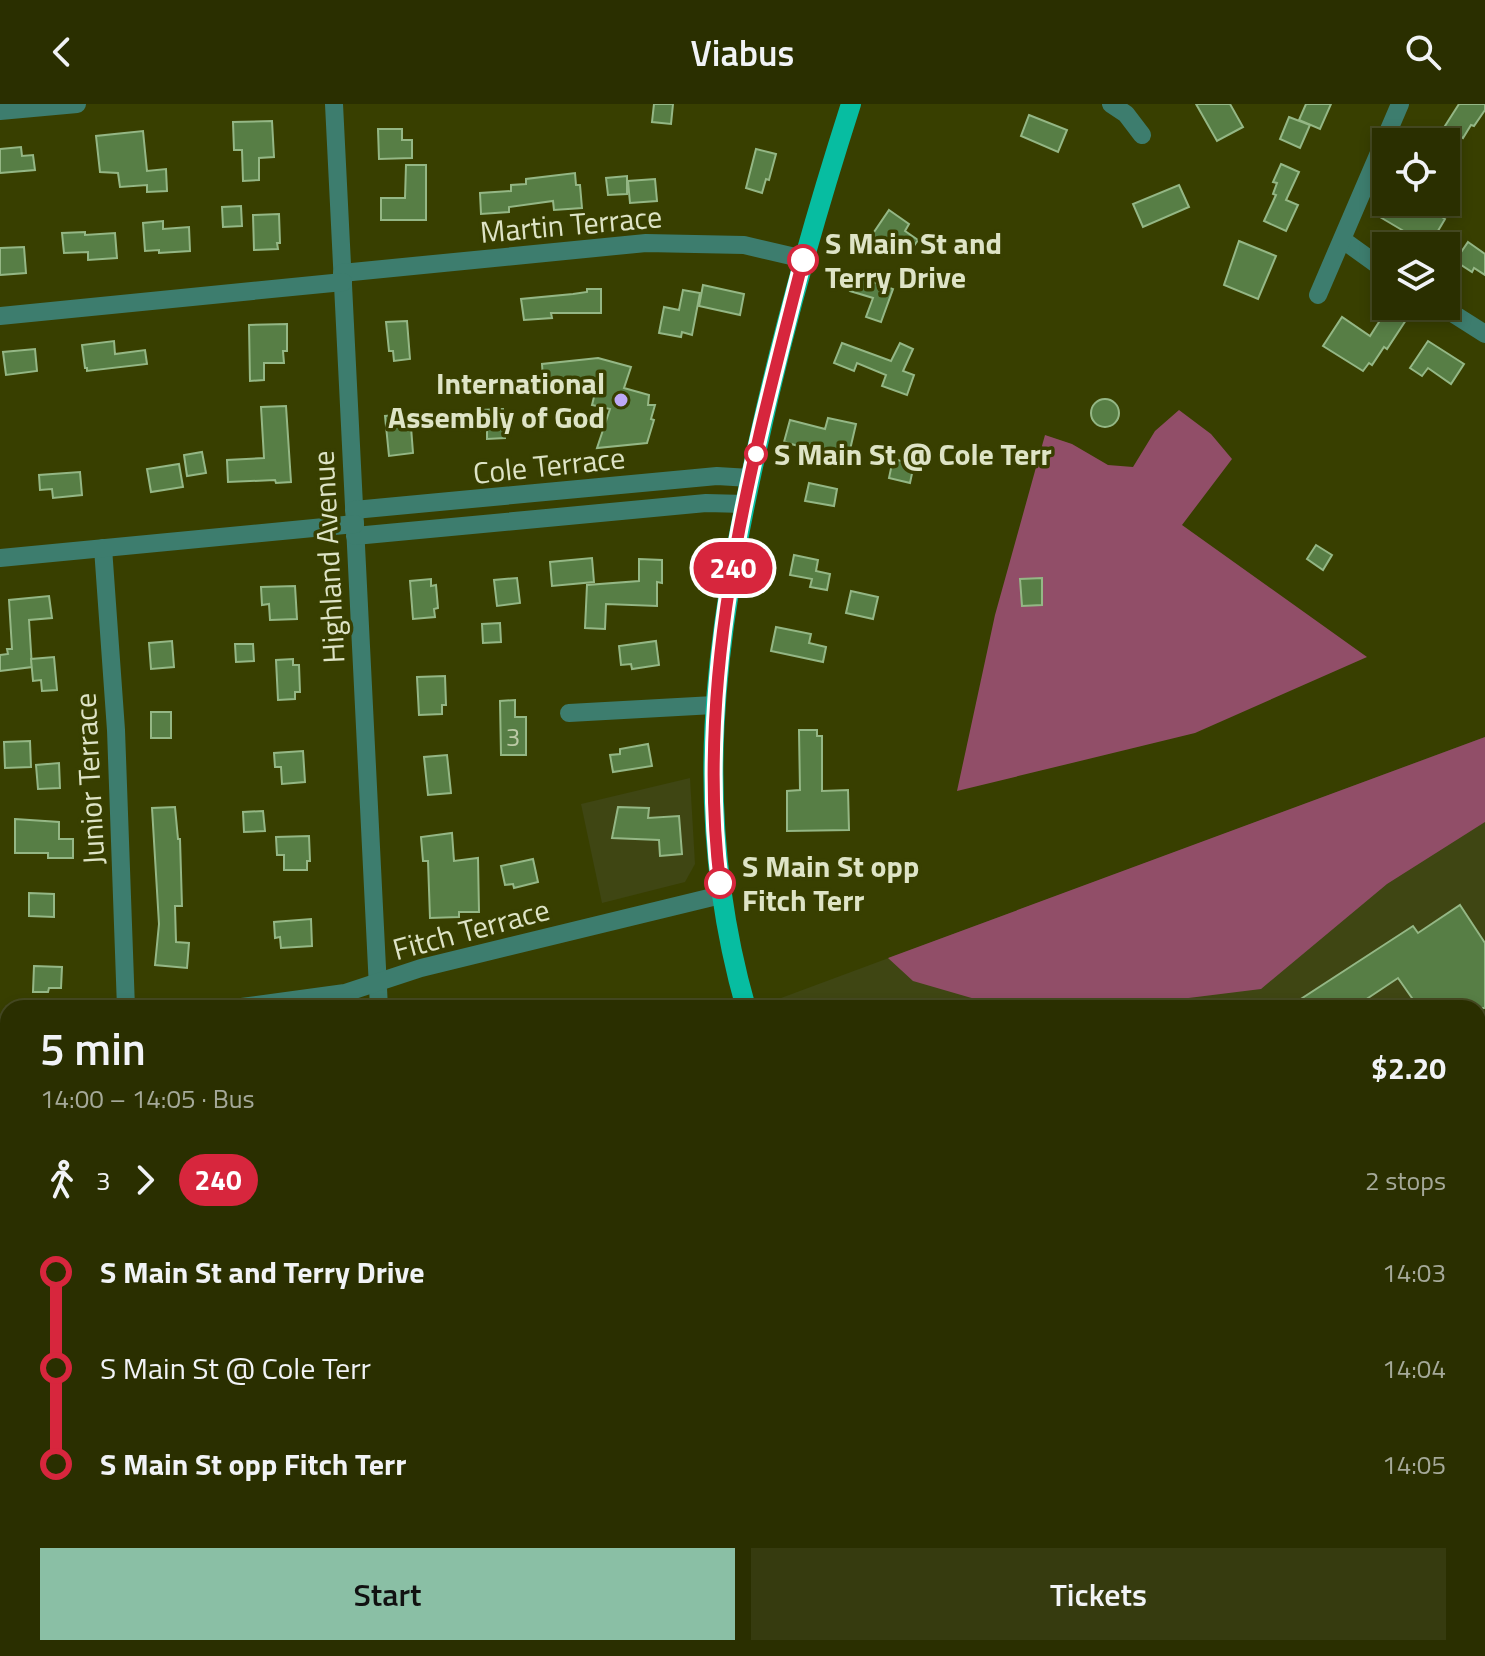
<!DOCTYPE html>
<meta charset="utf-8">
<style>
body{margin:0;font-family:"Titillium Web",sans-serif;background:#363b0f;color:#f1f3f6;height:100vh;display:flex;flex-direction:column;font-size:30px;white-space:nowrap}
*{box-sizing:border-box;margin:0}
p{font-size:26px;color:#a5a999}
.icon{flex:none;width:44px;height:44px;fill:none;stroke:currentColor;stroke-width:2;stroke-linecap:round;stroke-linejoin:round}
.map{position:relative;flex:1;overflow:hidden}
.sheet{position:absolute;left:0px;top:896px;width:1486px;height:656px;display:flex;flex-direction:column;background:#2a2f00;border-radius:24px 24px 0 0;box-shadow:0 4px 12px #0003,0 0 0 2px #464a22}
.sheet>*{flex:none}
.badge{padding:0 16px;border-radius:26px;font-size:28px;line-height:52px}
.tools{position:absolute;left:1372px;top:24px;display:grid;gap:16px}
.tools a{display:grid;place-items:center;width:88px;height:88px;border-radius:0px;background:#2a2f00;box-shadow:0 4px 12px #0003,0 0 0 2px #464a22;font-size:40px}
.map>.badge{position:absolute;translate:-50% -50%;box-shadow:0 0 0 4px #fff}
.legs{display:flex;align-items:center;gap:12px;height:88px;padding:0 40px;font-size:26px}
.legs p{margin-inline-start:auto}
.summary{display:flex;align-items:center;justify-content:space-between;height:136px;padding:0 40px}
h1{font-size:44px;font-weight:600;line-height:60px}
.cta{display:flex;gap:16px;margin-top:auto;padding:16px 40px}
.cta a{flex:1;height:92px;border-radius:0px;background:#8abfa5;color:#111;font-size:32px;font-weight:600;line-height:92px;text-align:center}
.cta a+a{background:#363b0f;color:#f1f3f6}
ul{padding:0 40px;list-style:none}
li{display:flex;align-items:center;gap:28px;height:96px;font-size:30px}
li i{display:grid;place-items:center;width:12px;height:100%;margin:0 10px;background:currentColor}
li i::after{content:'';width:20px;height:20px;margin:-10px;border:6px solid;border-radius:50%;background:#2a2f00}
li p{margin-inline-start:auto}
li:first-child i{background:linear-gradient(#0000 50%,currentColor 0)}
li:last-child i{background:linear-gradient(currentColor 50%,#0000 0)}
header{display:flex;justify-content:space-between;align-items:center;height:104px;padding:0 40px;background:#2a2f00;font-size:36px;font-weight:600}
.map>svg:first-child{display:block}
.built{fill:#3f4613}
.forest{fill:#914e68}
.building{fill:#577e45;stroke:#94b785;stroke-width:2}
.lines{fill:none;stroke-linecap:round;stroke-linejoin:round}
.minor{stroke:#3d7d6e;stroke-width:18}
.major{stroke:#07bda1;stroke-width:20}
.line-1-casing{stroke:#fff;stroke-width:18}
.line-1{stroke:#d7263d;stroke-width:12}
.stop-1-dot{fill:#fff;stroke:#d7263d;stroke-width:4}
.poi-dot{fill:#bea9f5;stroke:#383f00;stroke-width:3}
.labels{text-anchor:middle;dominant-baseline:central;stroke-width:7;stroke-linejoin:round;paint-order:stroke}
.number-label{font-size:26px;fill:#bccaa6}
.street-label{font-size:30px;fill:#dee4c6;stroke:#383f00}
.stop-label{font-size:30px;font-weight:bold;fill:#dee4c6;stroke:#383f00;text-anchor:start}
.poi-label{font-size:30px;font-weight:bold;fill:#dee4c6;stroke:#383f00;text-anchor:end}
</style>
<header><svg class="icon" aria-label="back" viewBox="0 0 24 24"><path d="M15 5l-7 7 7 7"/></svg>Viabus<svg class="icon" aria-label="search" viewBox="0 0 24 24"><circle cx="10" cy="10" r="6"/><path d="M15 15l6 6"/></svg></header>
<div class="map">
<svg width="1485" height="1552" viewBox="0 0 1485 1552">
<rect width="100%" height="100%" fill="#383f00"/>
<g class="built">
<path d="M1482 634 1485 636V1389L1478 1385V904H775L773 897Z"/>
<path d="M690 674 695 760 685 778 602 799 581 700Z"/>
</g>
<g class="forest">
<path d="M1179 306 1211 330 1232 355 1182 421 1367 553 1195 629 957 687 995 511 1045 331 1072 340 1108 361 1133 363 1155 327Z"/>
<path d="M1485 633V718L1387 780 1261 885 1108 904H1006L913 877 888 854Z"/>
<path d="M1485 1165V1413L1478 1409V1167L1481 1169Z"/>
</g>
<g class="building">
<path d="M654 0H673L671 20 652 18Z"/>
<path d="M1196 0H1230L1243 23 1217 37Z"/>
<path d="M1306 0H1331L1320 25 1299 16Z"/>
<path d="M1459 0H1485V6L1474 22 1471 21 1463 34 1445 22Z"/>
<path d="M1029 11 1067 26 1058 48 1021 32Z"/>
<path d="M1289 13 1310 21 1300 44 1280 35Z"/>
<path d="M272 17 274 53 259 54V76L243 77 242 46H234L233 18Z"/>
<path d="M378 25H402V36H412V54L379 55Z"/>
<path d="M143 27 147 67 166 65 167 87 147 88V81L120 83 118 69 100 68 96 32Z"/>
<path d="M21 43 22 52 33 51 35 66 0 69V45Z"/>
<path d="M756 45 776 50 769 76 766 75 762 89 746 84Z"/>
<path d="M1281 60 1299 68 1286 96 1298 101 1286 127 1264 117 1276 91 1273 90 1277 79 1273 78Z"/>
<path d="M406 61H426V116H381V94H405Z"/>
<path d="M575 69 576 81H580L582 104 554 106 553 97 509 103V108L481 110 480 89 511 87V81L526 80V75Z"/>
<path d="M627 72V90L608 91 606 74Z"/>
<path d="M655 75 657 97 630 99 628 77Z"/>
<path d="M1179 81 1189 103 1143 123 1133 100Z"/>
<path d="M1390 98H1417L1445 115 1429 142 1380 113Z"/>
<path d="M241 102 242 122 223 123 222 103Z"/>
<path d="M889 106 909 120 905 127 918 136 909 149 898 141 894 146 872 131Z"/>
<path d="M279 110 280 139H277L278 145 254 146 253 111Z"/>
<path d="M163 117V125L189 123 190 147 159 149V146L145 147 143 119Z"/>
<path d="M85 128V131L115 129 117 154 88 156V148L64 149 62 129Z"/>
<path d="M1239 137 1276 152 1258 195 1224 181Z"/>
<path d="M1468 138 1485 150V171L1474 164 1472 168 1455 157Z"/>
<path d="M24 143 26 169 0 171V144Z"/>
<path d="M855 172 893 185 881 218 866 213 873 194 850 187Z"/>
<path d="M703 181 744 190 740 211 699 202Z"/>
<path d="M587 185H601V209H551L552 214 524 216 521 195 573 190 587 188Z"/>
<path d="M683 186 700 189 692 231 682 228 681 233 659 229 664 203 679 206Z"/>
<path d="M1388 204 1406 216 1387 245 1384 243 1372 261 1369 259 1363 267 1323 242 1342 213 1370 232Z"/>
<path d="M407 217 410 255 394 257 393 247H389L386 218Z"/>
<path d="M287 220V247H283L284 259H264V276L250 277 249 221Z"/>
<path d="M114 237 115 250 145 246 147 260 87 267V264H85L82 241Z"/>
<path d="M1428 237 1464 260 1451 280 1428 264 1422 272 1410 264Z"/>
<path d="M842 239 891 257 900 239 913 245 903 267 914 271 907 291 882 282 886 271 857 259 854 267 834 259Z"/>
<path d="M35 245 37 267 6 271 3 248Z"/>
<path d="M598 254 631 263 624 284 649 291 648 301H655L651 315 654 316 647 339 597 344 610 305 592 301 596 285 544 290 542 260Z"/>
<circle cx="1105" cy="309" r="14"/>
<path d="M286 302 291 378 276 379 275 376 228 378 227 356 264 354 261 303Z"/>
<path d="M503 305 505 334 487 335V325L481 326 480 306Z"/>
<path d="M410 310 413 349 389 352 385 312Z"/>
<path d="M828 314 856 320 849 350 803 339 802 343 784 338 790 316 825 325Z"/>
<path d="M202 348 206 369 187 372 184 351Z"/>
<path d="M893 355 914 360 910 379 889 374Z"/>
<path d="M179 360 183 383 151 388 147 365Z"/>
<path d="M80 368 82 391 53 394 52 385 40 386 39 371Z"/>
<path d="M809 379 837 385 834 402 805 397Z"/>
<path d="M1316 441 1332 451 1323 466 1307 455Z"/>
<path d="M794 451 818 456 816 467 830 470 827 486 810 483 812 475 790 471Z"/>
<path d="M592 454 594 478 552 482 550 458Z"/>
<path d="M639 455 662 456V479L657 478V502L606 500 605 525 585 524 587 481 639 477Z"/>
<path d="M517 474 520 499 497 502 494 476Z"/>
<path d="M1042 474V501L1022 502 1020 475Z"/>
<path d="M431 475V482L436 481 438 504 434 505 435 513 413 515 410 477Z"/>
<path d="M295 482 297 515 270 516 269 500 262 501 261 483Z"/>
<path d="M851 487 878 493 873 515 846 509Z"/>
<path d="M49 492 52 514 29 516 32 563 0 567V551L8 550 7 545H12L9 496Z"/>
<path d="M500 519 501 538 483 539 482 520Z"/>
<path d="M776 523 811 530 809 539 826 543 823 558 771 547Z"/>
<path d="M172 537 174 563 151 565 149 539Z"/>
<path d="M656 537 659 561 632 565 631 560 621 561 619 542Z"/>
<path d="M235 540H253L254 557 236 558Z"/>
<path d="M54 553 57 586 42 587 41 576 33 577 31 555Z"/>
<path d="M293 555V561H299L300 588H295V595L278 596 276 556Z"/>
<path d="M445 572 446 601H442V610L419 611 417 573Z"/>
<path d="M515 596V613H526V651H501L500 597Z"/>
<rect x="151" y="608" width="20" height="26"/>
<path d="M799 626H817V632H822V687L848 686 849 726 787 727V687L800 686Z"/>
<path d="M30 637 31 663 5 664 4 638Z"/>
<path d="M648 640 652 662 613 668 610 651 620 650V645Z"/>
<path d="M303 647 305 678 282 680 281 663H275L274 649Z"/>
<path d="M447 651 451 689 428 691 424 653Z"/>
<path d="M59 659 60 684 38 685 36 661Z"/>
<path d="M175 703 178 735H180L182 802H175L176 838 189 839 187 864 155 861 159 820 152 704Z"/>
<path d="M618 703 649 704 648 714 679 712 682 750 660 752 659 736 612 734Z"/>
<path d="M263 707 265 727 244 728 243 708Z"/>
<path d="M15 715 59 718V735H73V754H48V749H15Z"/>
<path d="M452 729 454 757 478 754 479 808H459V813L430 814 428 757H423L421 733Z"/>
<path d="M309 732 310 757H307V766H284V751H277L276 733Z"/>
<path d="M533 755 538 778 514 784 513 780 505 781 501 762Z"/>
<path d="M29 789 54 790V813L29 812Z"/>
<path d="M1460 801 1485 839V904H1419L1398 874 1353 904H1287L1413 822 1418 829Z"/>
<path d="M311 815 312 842 281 844 280 833 275 834 274 818Z"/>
<path d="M34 862 62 863 61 884H49L48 888H33Z"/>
</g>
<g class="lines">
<g class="minor">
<path d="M334 0 379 904"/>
<path d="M1111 0 1126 10 1142 31"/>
<path d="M0 7 77 0"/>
<path d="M1343 136 1386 167"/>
<path d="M342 169 646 139 744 141 804 155"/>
<path d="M1318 191 1400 0"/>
<path d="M1441 202 1485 230"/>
<path d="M0 212 343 178"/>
<path d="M354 406 717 372 750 374"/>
<path d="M355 432 706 399 745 400"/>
<path d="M103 444 116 626 126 904"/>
<path d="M0 454 355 420"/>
<path d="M569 609 714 601"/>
<path d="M234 904 345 889 421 864 721 791"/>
<path d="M0 937 8 936"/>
<path d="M0 1155 8 1152"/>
<path d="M0 1382H8"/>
<path d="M411 1544V1552"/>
<path d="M1417 1544 1438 1552"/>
<path d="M635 1552 636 1544"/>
</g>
<g class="major">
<path d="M746 904C690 707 714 536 758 340 783 225 815 112 851 0"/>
<path d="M915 1544 916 1552"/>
</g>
</g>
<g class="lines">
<g class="line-1-casing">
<path id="line-1" d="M720 779C694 567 751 360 803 156"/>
</g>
<use href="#line-1" class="line-1"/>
</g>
<g class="stop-1-dot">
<circle cx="803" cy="156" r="14"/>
<circle cx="756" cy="350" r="10"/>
<circle cx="720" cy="779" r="14"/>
</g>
<circle class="poi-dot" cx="621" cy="296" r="8"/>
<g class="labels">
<g class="number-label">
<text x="513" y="632">3</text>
</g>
<g class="street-label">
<text transform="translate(571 120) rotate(-5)">Martin Terrace</text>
<text transform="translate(549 361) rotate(-6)">Cole Terrace</text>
<text transform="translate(328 453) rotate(-93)">Highland Avenue</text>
<text transform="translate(89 675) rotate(-93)">Junior Terrace</text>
<text transform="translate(471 825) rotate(-15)">Fitch Terrace</text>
</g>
<g class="stop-label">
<text x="825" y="139">S Main St and<tspan x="825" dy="34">Terry Drive</tspan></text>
<text x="774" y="350">S Main St @ Cole Terr</text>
<text x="742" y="762">S Main St opp<tspan x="742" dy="34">Fitch Terr</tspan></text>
</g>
<g class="poi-label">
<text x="605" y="279">International<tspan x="605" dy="34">Assembly of God</tspan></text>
</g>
</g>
</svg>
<div class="tools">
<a><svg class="icon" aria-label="locate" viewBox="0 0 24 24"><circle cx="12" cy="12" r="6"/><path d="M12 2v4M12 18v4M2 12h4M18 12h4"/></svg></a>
<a><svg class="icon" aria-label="layers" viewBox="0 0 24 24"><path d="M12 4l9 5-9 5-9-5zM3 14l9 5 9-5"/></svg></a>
</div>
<b class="badge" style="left:733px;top:464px;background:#d7263d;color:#fff">240</b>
<section class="sheet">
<div class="summary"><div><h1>5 min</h1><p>14:00 – 14:05 · Bus</p></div><b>$2.20</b></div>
<div class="legs"><svg class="icon" aria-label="walk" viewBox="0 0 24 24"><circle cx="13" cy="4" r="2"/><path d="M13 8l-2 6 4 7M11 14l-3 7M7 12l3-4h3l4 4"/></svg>3<svg class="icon" aria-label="forward" viewBox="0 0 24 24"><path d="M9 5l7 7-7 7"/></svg><b class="badge" style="background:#d7263d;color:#fff">240</b><p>2 stops</p></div>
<ul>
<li><i style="color:#d7263d"></i><b>S Main St and Terry Drive</b><p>14:03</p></li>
<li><i style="color:#d7263d"></i><span>S Main St @ Cole Terr</span><p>14:04</p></li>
<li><i style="color:#d7263d"></i><b>S Main St opp Fitch Terr</b><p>14:05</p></li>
</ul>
<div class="cta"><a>Start</a><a>Tickets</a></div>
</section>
</div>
